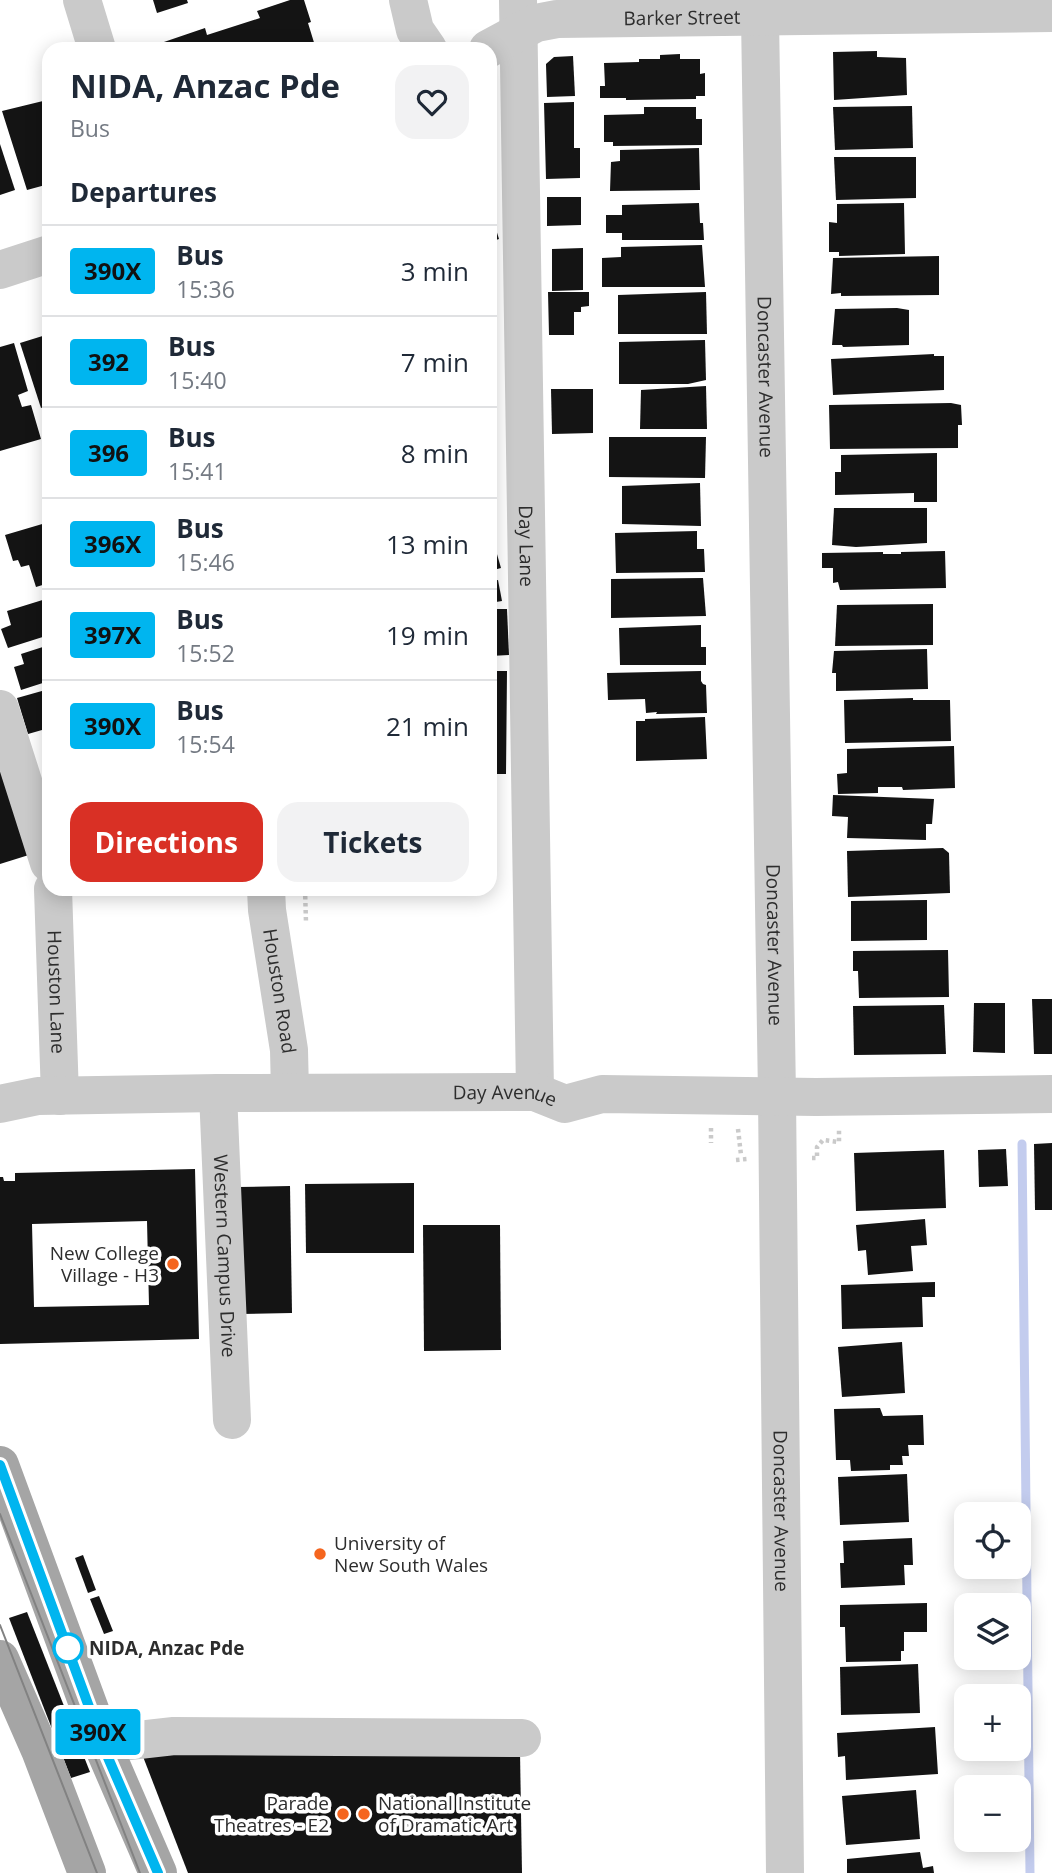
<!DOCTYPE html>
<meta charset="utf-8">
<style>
body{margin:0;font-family:"Open Sans",sans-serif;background:#f2f2f3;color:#1f2937;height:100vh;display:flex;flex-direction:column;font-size:26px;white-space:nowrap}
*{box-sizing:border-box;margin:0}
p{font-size:23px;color:#747a83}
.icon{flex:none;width:38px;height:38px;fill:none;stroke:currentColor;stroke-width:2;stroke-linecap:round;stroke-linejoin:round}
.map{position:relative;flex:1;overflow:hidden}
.drawer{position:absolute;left:42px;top:42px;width:455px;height:854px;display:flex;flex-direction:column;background:#fff;border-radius:21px;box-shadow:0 4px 18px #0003}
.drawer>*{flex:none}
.badge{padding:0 14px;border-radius:5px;font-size:24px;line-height:46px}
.controls{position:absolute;left:954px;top:1502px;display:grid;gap:14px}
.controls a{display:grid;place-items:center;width:77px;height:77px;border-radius:14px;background:#fff;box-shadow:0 4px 18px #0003;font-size:35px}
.map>.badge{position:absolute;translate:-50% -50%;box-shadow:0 0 0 4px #fff}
h2{padding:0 28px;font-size:26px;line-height:63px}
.round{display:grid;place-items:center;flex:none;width:74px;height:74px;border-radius:21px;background:#f2f2f3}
.summary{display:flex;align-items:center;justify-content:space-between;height:119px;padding:0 28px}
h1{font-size:33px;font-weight:700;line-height:52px}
.primary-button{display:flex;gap:14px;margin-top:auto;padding:14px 28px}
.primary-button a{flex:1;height:80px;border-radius:21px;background:#d93025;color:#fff;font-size:28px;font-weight:700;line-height:80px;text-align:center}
.primary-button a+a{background:#f2f2f3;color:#1f2937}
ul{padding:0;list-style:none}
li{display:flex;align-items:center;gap:21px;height:91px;padding:0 28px;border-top:2px solid #e0e1e3}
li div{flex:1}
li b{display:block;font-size:26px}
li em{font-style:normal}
li .badge{min-width:77px;font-weight:700;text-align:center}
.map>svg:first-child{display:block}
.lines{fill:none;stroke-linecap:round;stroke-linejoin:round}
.stream{stroke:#c3ccee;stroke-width:9}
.building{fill:#141414;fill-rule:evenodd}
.path{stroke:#cacaca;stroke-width:4.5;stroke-dasharray:3.5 3.5;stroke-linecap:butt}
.minor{stroke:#cacaca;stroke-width:38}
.major{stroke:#a5a5a5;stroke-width:38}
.tram{stroke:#828282;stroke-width:2}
.line-casing{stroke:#fff;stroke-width:16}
.line{stroke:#00b5ef;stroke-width:10}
.poi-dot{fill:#f5651e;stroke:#fff;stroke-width:2.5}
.stop-dot{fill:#fff;stroke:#00b5ef;stroke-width:3.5}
.labels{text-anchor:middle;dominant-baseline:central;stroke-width:7;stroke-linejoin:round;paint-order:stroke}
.street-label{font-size:19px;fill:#2d2d2d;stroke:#fff}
.poi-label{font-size:19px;fill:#2d2d2d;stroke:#fff;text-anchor:end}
.stop-label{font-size:19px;font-weight:bold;fill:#2d2d2d;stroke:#fff;text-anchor:start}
</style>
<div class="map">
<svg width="1052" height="1873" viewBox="0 0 1052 1873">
<rect width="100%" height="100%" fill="#fff"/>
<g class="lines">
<path class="stream" d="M1022 1144 1030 1873"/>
</g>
<g class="building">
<path d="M153 0H187L188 3 157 13Z"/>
<path d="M290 0H304L311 22 308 23 316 49H163L161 43 205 28 207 35 260 18 257 11Z"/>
<path d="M877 51V57L906 58 907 95 834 100 833 52Z"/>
<path d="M680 54V59H700V74L705 73V96H696V99L626 100V98H600V86H605L604 63 639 62V59H660V55Z"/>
<path d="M573 56 575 96 547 97 546 64 554 57Z"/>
<path d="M43 101 45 107 49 106V184L27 190 2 111Z"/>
<path d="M574 102V148H580V178L546 179 544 103Z"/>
<path d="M912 106 913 148 835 150 833 107Z"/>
<path d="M644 107H696V119H702V145L613 146V142H604V115L644 114Z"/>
<path d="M0 144 15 190 0 195Z"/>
<path d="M699 148 700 190 610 191 611 162 620 161V150Z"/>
<path d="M834 157H916V198L836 200Z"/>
<path d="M547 197H581V225L547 226Z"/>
<path d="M699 203 700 223H703L704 240H622V233H606V215H622V205Z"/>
<path d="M904 203 905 254 839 256V252H829V222L837 223V204Z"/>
<path d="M490 210 499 239 490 242Z"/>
<path d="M702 245 705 287H602V258L621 257V247Z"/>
<path d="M583 248V290L552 291V249Z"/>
<path d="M939 256V295L841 296V293L831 294 833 258Z"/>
<path d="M548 292H589V306L581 307V312H574V335H549Z"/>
<path d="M706 292 707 334H618V295Z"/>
<path d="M897 308 909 310V345L843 347 842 345H832L835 309Z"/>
<path d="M49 334V405L41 408 20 343Z"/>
<path d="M705 340 706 380 688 384H619V342Z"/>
<path d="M14 343 28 391 18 395 22 407 31 405 41 439 0 451V347Z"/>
<path d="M934 354V356H944V390L833 395 831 359Z"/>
<path d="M706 386 707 429H640L641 390Z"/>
<path d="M551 389H593V433L552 434Z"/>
<path d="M951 403 961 405 962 425H958V448L830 449 829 405Z"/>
<path d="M609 437H706L705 478 609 477Z"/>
<path d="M937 453V502H914V493L835 495V472H841V455Z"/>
<path d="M700 483 701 526 622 524V486Z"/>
<path d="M834 508H927V543L856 547 832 545Z"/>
<path d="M49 522V583L36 587 29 565 21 567 18 560 13 561 5 535Z"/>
<path d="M490 530 501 568 490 571Z"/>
<path d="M697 531V549H704L705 572 616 573 615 533Z"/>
<path d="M945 551 946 588 840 590 838 582 833 583V568H822V553L883 552V554H901V552Z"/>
<path d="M703 578 706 616 611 618V579Z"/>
<path d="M498 580 502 601 490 603V581Z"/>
<path d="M49 598V635L8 648 1 629 11 625 7 611Z"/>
<path d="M933 604V645L835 646 837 605Z"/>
<path d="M490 609H507L509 655 490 656Z"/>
<path d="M701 625V647H706V665H620L619 628Z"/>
<path d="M49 645V681L21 690 14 667 24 664 21 654Z"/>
<path d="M927 649 928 689 836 691V673H832L834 651Z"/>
<path d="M493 671H507L506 774H490V693L493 692Z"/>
<path d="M701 671V681L703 684 706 685 707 713 656 714 657 712 646 713 645 699 608 700 607 673Z"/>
<path d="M49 689V728L28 734 17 698Z"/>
<path d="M913 698V700H950L951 741 845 743 844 700Z"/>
<path d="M705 717 707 759 636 761V721H645V719Z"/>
<path d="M954 746 955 788 903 790 902 787H878V793L838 794 837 774 847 773V749Z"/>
<path d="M0 756 32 854 0 864Z"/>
<path d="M833 795 934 799 932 824H926V840L847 838 848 817 832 816Z"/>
<path d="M943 848 949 853 950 893 848 897 847 851Z"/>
<path d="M927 900V940L851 941V901Z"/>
<path d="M948 950 949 997 859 998 858 971H853V951Z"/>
<path d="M1032 999H1052V1054H1034Z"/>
<path d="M974 1003H1005V1053L973 1052Z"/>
<path d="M944 1005 946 1054 854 1055 853 1006Z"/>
<path d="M1052 1143V1210H1035L1034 1144Z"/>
<path d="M1006 1149 1008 1186 979 1187 978 1150Z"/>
<path d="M944 1150 946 1208 856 1211 854 1153Z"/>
<path d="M195 1169 199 1339 0 1344V1177H3L4 1181H15V1173ZM147 1221 149 1305 34 1307 32 1224Z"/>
<path d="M414 1183V1253H306L305 1184Z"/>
<path d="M290 1186 292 1313 240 1314 239 1187Z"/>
<path d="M925 1219 927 1245 911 1246 913 1271 868 1275 866 1250 858 1251 856 1225Z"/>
<path d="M423 1225H500L501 1350 424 1351Z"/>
<path d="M935 1282V1297H922L923 1327 842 1329 841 1285Z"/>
<path d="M902 1342 905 1393 842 1397 838 1347Z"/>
<path d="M880 1408 883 1416 923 1415 924 1445H908L909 1456H902L903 1465H890V1470L851 1471 850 1460H836L834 1409Z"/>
<path d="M907 1474 909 1522 840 1525 838 1477Z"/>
<path d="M912 1538 913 1565H904L905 1585 841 1588 840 1563H844L843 1541Z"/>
<path d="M83 1555 96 1590 88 1593 75 1558Z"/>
<path d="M99 1596 113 1631 104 1634 90 1599Z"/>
<path d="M927 1603V1632H904V1651H901V1661L846 1662 845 1627H840V1605Z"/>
<path d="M27 1612 90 1772 71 1778 9 1618Z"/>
<path d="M918 1664 920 1713 841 1715 840 1667Z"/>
<path d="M935 1727 938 1774 846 1780 845 1756 838 1757 837 1733Z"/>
<path d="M520 1752 522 1873H188L142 1754Z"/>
<path d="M916 1790 920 1839 846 1845 842 1796Z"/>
<path d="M920 1852 923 1868 933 1866 934 1873H847V1859Z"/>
</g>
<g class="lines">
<g class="path">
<path d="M305 889 306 922"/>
<path d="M711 1128V1143"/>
<path d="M738 1129 741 1155"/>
<path d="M812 1158H817V1147L823 1140 839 1142V1129"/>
<path d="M736 1160 747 1159"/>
</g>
<g class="minor">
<path d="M82 0 97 49"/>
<path d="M408 0 415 30 428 49"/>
<path id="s1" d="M518 0 535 1092"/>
<path id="s2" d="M760 17 777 1096 785 1873"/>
<path id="s3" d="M488 49 536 23 557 19 1052 13"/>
<path d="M0 270 49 254"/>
<path d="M0 709 49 863"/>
<path id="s4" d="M53 889 60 1096"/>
<path id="s5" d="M266 889 267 910 289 1050 290 1092"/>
<path id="s6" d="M218 1093 232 1420"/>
<path id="s7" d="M0 1104 38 1096 218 1093 535 1092 565 1104 602 1094 816 1097 1052 1094"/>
<path d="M103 1744 174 1736 522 1738"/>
</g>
<g class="major">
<path d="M0 1465 106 1753 158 1873"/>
<path d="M0 1659 40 1750 87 1873"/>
</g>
<g class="tram">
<path d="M0 1514 140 1873"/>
<path d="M0 1625 97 1873"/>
</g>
</g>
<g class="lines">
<g class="line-casing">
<path id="line" d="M0 1465 106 1753 158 1873"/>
</g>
<use href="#line" class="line"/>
</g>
<g class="poi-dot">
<circle cx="173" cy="1264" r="7"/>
<circle cx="320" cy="1554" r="7"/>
<circle cx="343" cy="1814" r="7"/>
<circle cx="364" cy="1814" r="7"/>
</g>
<circle class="stop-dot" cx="68" cy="1648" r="14"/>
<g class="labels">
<g class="street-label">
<text stroke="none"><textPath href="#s3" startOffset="201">Barker Street</textPath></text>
<text stroke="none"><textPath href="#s2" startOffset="360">Doncaster Avenue</textPath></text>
<text stroke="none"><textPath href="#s1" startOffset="546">Day Lane</textPath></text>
<text stroke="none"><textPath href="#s2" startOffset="928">Doncaster Avenue</textPath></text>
<text stroke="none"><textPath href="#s5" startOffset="103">Houston Road</textPath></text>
<text stroke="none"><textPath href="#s4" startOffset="103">Houston Lane</textPath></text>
<text stroke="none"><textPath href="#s7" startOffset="506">Day Avenue</textPath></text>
<text stroke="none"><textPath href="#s6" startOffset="163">Western Campus Drive</textPath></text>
<text stroke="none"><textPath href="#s2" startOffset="1494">Doncaster Avenue</textPath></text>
</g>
<g class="poi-label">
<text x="159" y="1253">New College<tspan x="159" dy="22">Village - H3</tspan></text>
<text x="334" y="1543" text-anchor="start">University of<tspan x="334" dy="22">New South Wales</tspan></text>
<text x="329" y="1803">Parade<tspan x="329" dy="22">Theatres - E2</tspan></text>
<text x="378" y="1803" text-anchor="start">National Institute<tspan x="378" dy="22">of Dramatic Art</tspan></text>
</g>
<g class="stop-label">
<text x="89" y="1648">NIDA, Anzac Pde</text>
</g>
</g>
</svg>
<div class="controls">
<a><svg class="icon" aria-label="locate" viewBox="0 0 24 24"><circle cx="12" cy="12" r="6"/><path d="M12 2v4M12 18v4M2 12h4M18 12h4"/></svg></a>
<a><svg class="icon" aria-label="layers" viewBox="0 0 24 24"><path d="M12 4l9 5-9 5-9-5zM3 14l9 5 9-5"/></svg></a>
<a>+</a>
<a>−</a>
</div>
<b class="badge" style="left:98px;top:1732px;background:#00b5ef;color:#111">390X</b>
<section class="drawer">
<div class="summary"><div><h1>NIDA, Anzac Pde</h1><p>Bus</p></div><a class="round"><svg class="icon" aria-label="heart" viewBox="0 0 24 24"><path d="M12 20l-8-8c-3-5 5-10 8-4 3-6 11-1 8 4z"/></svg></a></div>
<h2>Departures</h2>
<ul>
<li><span class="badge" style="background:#00b5ef;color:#111">390X</span><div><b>Bus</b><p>15:36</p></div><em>3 min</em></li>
<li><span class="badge" style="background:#00b5ef;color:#111">392</span><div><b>Bus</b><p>15:40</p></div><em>7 min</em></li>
<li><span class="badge" style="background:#00b5ef;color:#111">396</span><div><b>Bus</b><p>15:41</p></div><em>8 min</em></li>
<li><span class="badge" style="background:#00b5ef;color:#111">396X</span><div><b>Bus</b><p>15:46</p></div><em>13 min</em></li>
<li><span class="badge" style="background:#00b5ef;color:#111">397X</span><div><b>Bus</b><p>15:52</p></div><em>19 min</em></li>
<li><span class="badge" style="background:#00b5ef;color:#111">390X</span><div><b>Bus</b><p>15:54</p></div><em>21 min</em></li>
</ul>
<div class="primary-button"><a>Directions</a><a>Tickets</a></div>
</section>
</div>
